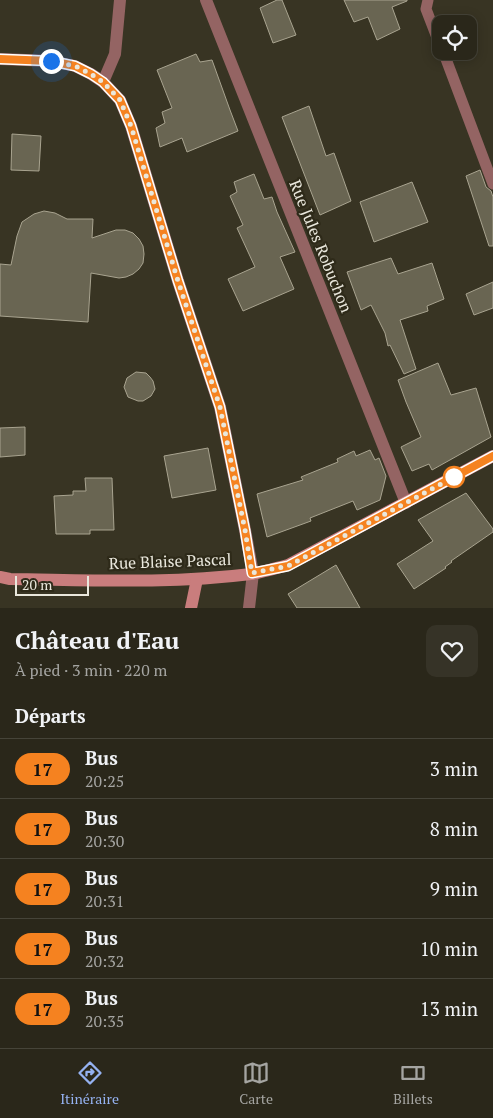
<!DOCTYPE html>
<html lang="fr">
<meta charset="utf-8">
<style>
body{margin:0;font-family:"PT Serif",serif;background:#363327;color:#f1f3f6;height:100vh;display:flex;flex-direction:column;font-size:19px;white-space:nowrap}
*{box-sizing:border-box;margin:0}
p{font-size:16px;color:#a5a5a2}
.icon{flex:none;width:28px;height:28px;fill:none;stroke:currentColor;stroke-width:2;stroke-linecap:round;stroke-linejoin:round}
.map{position:relative;height:608px;overflow:hidden}
.panel{display:flex;flex-direction:column;background:#2a271a;flex:1}
.panel>*{flex:none}
.badge{padding:0 10px;border-radius:16px;font-size:18px;line-height:32px}
.buttons{position:absolute;left:432px;top:15px;display:grid;gap:10px}
.buttons a{display:grid;place-items:center;width:45px;height:45px;border-radius:10px;background:#2a271a;box-shadow:0 2px 12px #0003,0 0 0 1px #464439;font-size:25px}
.scale{position:absolute;left:15px;bottom:12px;width:74px;box-sizing:border-box;padding-left:5px;border:2px solid #e9e7dc;border-top:0;font-size:14px;line-height:18px;white-space:nowrap;color:#e9e7dc;-webkit-text-stroke:4px #2e2a19;paint-order:stroke}
.you{position:absolute;width:25px;height:25px;margin:-12px;border:4px solid #fff;border-radius:50%;background:#1a73e8;box-shadow:0 0 0 8px #1a73e833}
.map>.badge{position:absolute;translate:-50% -50%;box-shadow:0 0 0 2px #fff}
h2{padding:0 15px;font-size:19px;line-height:45px}
.round{display:grid;place-items:center;flex:none;width:52px;height:52px;border-radius:10px;background:#363327}
.summary{display:flex;align-items:center;justify-content:space-between;height:85px;padding:0 15px}
h1{font-size:24px;font-weight:700;line-height:38px}
ul{padding:0;list-style:none}
li{display:flex;align-items:center;gap:15px;height:60px;padding:0 15px;border-top:1px solid #464439}
li div{flex:1}
li b{display:block;font-size:19px}
li em{font-style:normal}
li .badge{min-width:55px;font-weight:700;text-align:center}
.dock{display:flex;justify-content:space-around;align-items:center;height:70px;border-top:1px solid #464439;background:#2a271a;font-size:14px;color:#a5a5a2}
.dock a{display:grid;justify-items:center;gap:2px}
.dock .current{color:#95b2f1}
.map>svg:first-child{display:block}
.building{fill:#696552;stroke:#a9a490}
.lines{fill:none;stroke-linecap:round;stroke-linejoin:round}
.lane{stroke:#946463;stroke-width:11}
.street{stroke:#946463;stroke-width:12}
.secondary{stroke:#c97d7d;stroke-width:12}
.line-casing{stroke:#fff;stroke-width:11}
.line{stroke:#f58220;stroke-width:8}
.walk{stroke:#e9e7dc;stroke-width:5;stroke-dasharray:0 9}
.stop-dot{fill:#fff;stroke:#f58220;stroke-width:2.5}
.labels{text-anchor:middle;dominant-baseline:central;stroke-width:4.5;stroke-linejoin:round;paint-order:stroke}
.street-label{font-size:16px;fill:#e9e7dc;stroke:#2e2a19}
</style>
<div class="map">
<svg width="493" height="608" viewBox="0 0 493 608">
<rect width="100%" height="100%" fill="#383423"/>
<g class="building">
<path d="M277 0H282L296 35 273 43 260 8Z"/>
<path d="M344 0H407V1L392 7 400 29 377 40 368 17 354 22Z"/>
<path d="M196 54 200 62 212 60 230 110 238 131 187 152 182 138 160 147 156 128 165 123 162 112 172 108 157 70Z"/>
<path d="M309 106 326 156 334 153 351 201 320 215 282 117Z"/>
<path d="M12 134 41 136 39 171 11 170Z"/>
<path d="M480 170 486 187 491 191 493 197V246H489L466 176Z"/>
<path d="M254 174 264 199 272 197 277 212 295 252 280 257 294 289 243 311 228 279 255 267 237 228 243 225 230 196 237 192 234 182Z"/>
<path d="M412 182 428 222 374 242 360 202Z"/>
<path d="M44 211 55 213 67 219H93L92 238 116 230H125L133 233 139 239 143 246 144 254 143 263 139 269 133 274 126 277 119 278 91 273 88 322 0 316V264L11 265 17 236 22 222 34 214Z"/>
<path d="M391 258 398 274 432 263 444 299 427 306 428 311 400 320 416 369 404 374 390 345 388 346 385 333 371 305 361 310 347 272Z"/>
<path d="M493 282V308L474 315 466 294Z"/>
<path d="M438 363 451 395 476 388 491 437 432 470 429 464 412 471 401 447 421 437 406 402 398 380Z"/>
<path d="M136 372 146 373 150 377 153 381 155 389 151 396 143 401H138L128 397 124 387 127 378Z"/>
<path d="M25 427V455L0 457V428Z"/>
<path d="M208 448 216 490 172 498 164 456Z"/>
<path d="M370 450 375 460 379 458 386 476 380 500 357 510 353 501 310 518 311 521 267 537 257 494 303 480 301 477 338 462 337 459 354 451 356 456Z"/>
<path d="M85 478H112L114 530H90V534H56L54 496 73 495V491H86Z"/>
<path d="M466 493 493 529V532L451 561 452 562 445 567 446 568 414 589 397 564 433 541 418 520Z"/>
<path d="M336 565 360 608H297L288 594Z"/>
</g>
<g class="lines">
<g class="lane">
<path d="M428 0 426 9 441 48"/>
<path d="M443 51 493 184"/>
</g>
<g class="street">
<path d="M206 0 406 503"/>
<path d="M0 59 51 61 75 66 91 74 103 82 120 100 131 126 178 281 220 407 245 530 253 573 249 608"/>
<path d="M103 82 115 54 120 0"/>
</g>
<g class="secondary">
<path d="M0 577 10 579C90 580 171 584 251 574 263 572 276 568 288 565L493 456"/>
<path d="M191 608 197 579"/>
</g>
</g>
<g class="lines">
<g class="line-casing">
<path id="line" d="M0 59 51 61 75 66 91 74 103 82 120 100 131 126 178 281 220 407 245 530 252 573 288 566 493 456"/>
</g>
<use href="#line" class="line"/>
<path class="walk" d="M51 61 75 66 91 74 103 82 120 100 131 126 178 281 220 407 245 530 252 573 288 566 458 475 454 477"/>
</g>
<circle class="stop-dot" cx="454" cy="477" r="10"/>
<g class="labels">
<g class="street-label">
<text transform="translate(321 246) rotate(68)">Rue Jules Robuchon</text>
<text transform="translate(170 561) rotate(-2)">Rue Blaise Pascal</text>
</g>
</g>
</svg>
<div class="buttons">
<a><svg class="icon" aria-label="locate" viewBox="0 0 24 24"><circle cx="12" cy="12" r="6"/><path d="M12 2v4M12 18v4M2 12h4M18 12h4"/></svg></a>
</div>
<div class="scale">20 m</div>
<div class="you" style="left:51px;top:61px"></div>
</div>
<section class="panel">
<div class="summary"><div><h1>Château d'Eau</h1><p>À pied · 3 min · 220 m</p></div><a class="round"><svg class="icon" aria-label="heart" viewBox="0 0 24 24"><path d="M12 20l-8-8c-3-5 5-10 8-4 3-6 11-1 8 4z"/></svg></a></div>
<h2>Départs</h2>
<ul>
<li><span class="badge" style="background:#f58220;color:#111">17</span><div><b>Bus</b><p>20:25</p></div><em>3 min</em></li>
<li><span class="badge" style="background:#f58220;color:#111">17</span><div><b>Bus</b><p>20:30</p></div><em>8 min</em></li>
<li><span class="badge" style="background:#f58220;color:#111">17</span><div><b>Bus</b><p>20:31</p></div><em>9 min</em></li>
<li><span class="badge" style="background:#f58220;color:#111">17</span><div><b>Bus</b><p>20:32</p></div><em>10 min</em></li>
<li><span class="badge" style="background:#f58220;color:#111">17</span><div><b>Bus</b><p>20:35</p></div><em>13 min</em></li>
</ul>
</section>
<nav class="dock">
<a class="current"><svg class="icon" aria-label="directions" viewBox="0 0 24 24"><path d="M12 3l9 9-9 9-9-9zM9 14v-3h6M13 9l2 2-2 2"/></svg>Itinéraire</a>
<a><svg class="icon" aria-label="map" viewBox="0 0 24 24"><path d="M3 6l6-2 6 2 6-2v14l-6 2-6-2-6 2zM9 4v14M15 6v14"/></svg>Carte</a>
<a><svg class="icon" aria-label="tickets" viewBox="0 0 24 24"><path d="M3 7h18v10H3zM15 7v10"/></svg>Billets</a>
</nav>
